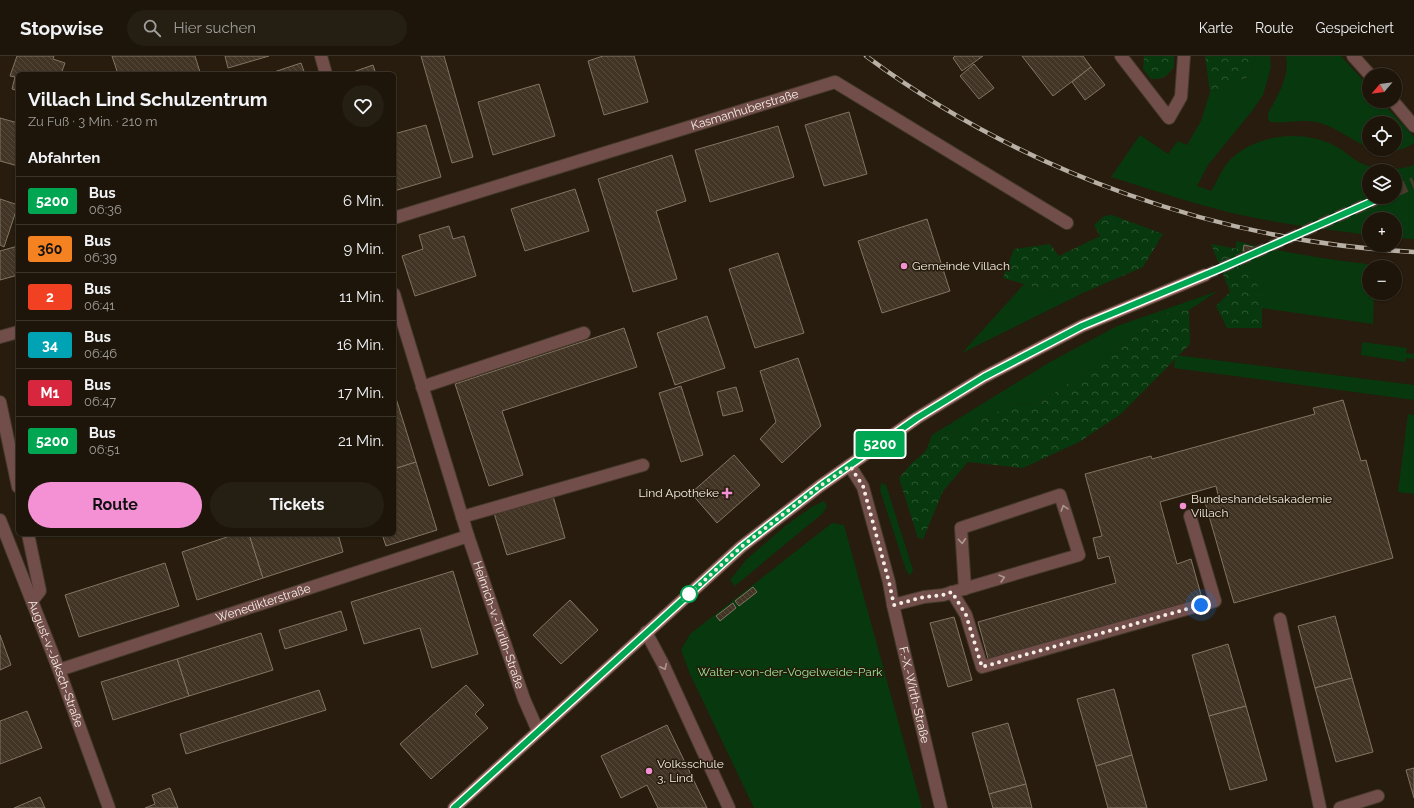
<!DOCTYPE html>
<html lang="de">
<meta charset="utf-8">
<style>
body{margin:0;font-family:Raleway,sans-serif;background:#251e13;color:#f1f3f6;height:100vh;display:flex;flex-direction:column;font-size:15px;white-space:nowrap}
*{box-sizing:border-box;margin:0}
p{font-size:13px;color:#a09f9c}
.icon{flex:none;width:22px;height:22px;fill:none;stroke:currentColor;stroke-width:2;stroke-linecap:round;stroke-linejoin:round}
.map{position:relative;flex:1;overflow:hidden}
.side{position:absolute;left:16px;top:16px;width:380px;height:464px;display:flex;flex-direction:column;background:#1d150a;border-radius:6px;box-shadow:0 1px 3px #0004,0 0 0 1px #3b342b}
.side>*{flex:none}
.badge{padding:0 8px;border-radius:3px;font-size:14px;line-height:26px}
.needle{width:26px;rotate:241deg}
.tools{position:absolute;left:1362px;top:12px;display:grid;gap:8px}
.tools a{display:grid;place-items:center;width:40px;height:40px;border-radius:50%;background:#1d150a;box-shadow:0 1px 3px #0004,0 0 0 1px #3b342b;font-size:20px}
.you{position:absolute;width:20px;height:20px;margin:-10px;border:3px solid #fff;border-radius:50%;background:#1a73e8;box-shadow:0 0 0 6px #1a73e833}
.map>.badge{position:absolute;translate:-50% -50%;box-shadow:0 0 0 2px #fff}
h2{padding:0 12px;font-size:15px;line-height:36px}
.round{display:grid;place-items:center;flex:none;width:42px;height:42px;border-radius:21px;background:#251e13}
.overview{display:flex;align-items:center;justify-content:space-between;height:68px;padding:0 12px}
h1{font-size:19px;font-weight:700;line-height:30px}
.button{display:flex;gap:8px;margin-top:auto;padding:8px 12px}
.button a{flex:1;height:46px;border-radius:24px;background:#f491d4;color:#111;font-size:16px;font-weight:700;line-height:46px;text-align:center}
.button a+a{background:#251e13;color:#f1f3f6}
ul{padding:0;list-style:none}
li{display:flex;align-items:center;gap:12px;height:48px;padding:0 12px;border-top:1px solid #3b342b}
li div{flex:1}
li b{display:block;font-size:15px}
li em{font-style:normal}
li .badge{min-width:44px;font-weight:700;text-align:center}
header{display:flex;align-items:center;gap:24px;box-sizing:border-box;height:56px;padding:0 20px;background:#1d150a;border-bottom:1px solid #3b342b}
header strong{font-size:19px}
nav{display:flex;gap:22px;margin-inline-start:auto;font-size:14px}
.search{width:280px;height:36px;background:#251e13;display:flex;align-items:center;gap:10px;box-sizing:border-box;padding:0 14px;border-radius:22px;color:#a09f9c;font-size:15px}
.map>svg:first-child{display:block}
.green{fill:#08390e;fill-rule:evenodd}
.forest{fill:url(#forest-crowns)}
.building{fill:url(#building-back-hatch);stroke:#827462}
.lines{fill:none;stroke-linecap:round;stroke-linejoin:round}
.secondary-tunnel{stroke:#463b2d;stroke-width:12;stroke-dasharray:12 6;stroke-linecap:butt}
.lane-casing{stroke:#44392b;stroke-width:14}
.street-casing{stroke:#44392b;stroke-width:14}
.secondary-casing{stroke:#44392b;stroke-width:14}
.lane{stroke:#714e49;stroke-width:12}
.street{stroke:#714e49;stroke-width:12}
.secondary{stroke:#a06861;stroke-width:12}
.rail-casing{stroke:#b9b0a5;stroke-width:4.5}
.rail{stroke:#271c0d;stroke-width:3;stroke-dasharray:9;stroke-linecap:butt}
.oneway{stroke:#ac968f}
.line-casing{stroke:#fff;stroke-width:9}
.line{stroke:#00a651;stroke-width:6}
.walk{stroke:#f5ede4;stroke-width:4;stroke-dasharray:0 7.2}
.poi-dot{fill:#f491d4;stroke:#271c0d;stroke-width:1.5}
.stop-dot{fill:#fff;stroke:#00a651;stroke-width:2}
.labels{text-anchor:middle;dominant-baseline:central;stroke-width:3;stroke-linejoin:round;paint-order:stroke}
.street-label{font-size:12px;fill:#f5ede4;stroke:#271c0d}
.poi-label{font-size:12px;fill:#f5ede4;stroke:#271c0d;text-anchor:start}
.park-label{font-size:12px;fill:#99ec9a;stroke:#271c0d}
</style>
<header>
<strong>Stopwise</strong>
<div class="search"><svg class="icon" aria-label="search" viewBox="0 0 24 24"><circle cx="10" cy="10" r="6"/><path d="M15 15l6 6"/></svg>Hier suchen</div>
<nav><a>Karte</a><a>Route</a><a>Gespeichert</a></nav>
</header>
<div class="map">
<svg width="1414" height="752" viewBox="0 0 1414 752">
<defs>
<pattern id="forest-crowns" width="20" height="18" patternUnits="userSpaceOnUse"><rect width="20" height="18" fill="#08390e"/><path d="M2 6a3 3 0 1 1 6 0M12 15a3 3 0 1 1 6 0" fill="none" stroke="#2d5631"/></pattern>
<pattern id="building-back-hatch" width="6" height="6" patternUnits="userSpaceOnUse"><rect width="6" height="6" fill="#423526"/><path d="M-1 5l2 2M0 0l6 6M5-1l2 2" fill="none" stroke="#55493b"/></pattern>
</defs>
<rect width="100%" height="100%" fill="#271c0d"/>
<g class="green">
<path d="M1256 0H1270L1271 12 1263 39 1252 55 1208 109 1197 130 1211 135C1217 126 1222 112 1230 104 1255 78 1303 73 1335 90 1345 95 1353 104 1363 108 1377 114 1400 115 1414 109V183L1395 182V163H1369V179C1322 173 1274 167 1228 156 1188 146 1150 133 1111 121L1140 79 1168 98 1178 85 1187 89 1201 65 1210 36 1248 21ZM1369 115H1395V141H1369Z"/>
<path d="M1286 0H1341L1369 31V45H1381L1414 81V87C1401 95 1387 99 1372 93H1395V67H1369V92C1352 85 1338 72 1320 67 1302 62 1287 68 1270 66L1268 63V58C1277 40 1290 21 1286 0Z"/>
<path d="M1236 185C1282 196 1328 204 1376 209V211H1369V237H1374L1373 268 1233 248Z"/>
<path d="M1024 228 1045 234 1085 236 962 297Z"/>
<path d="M1218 235 1189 254 1162 258 1090 313 1038 348 1010 349 959 376 932 379 1050 306 1117 270Z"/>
<path d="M1362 286 1407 292 1406 297 1414 298V303L1406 302V306L1361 299Z"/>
<path d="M1175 299 1414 329V344L1174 312Z"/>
<path d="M1408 358 1414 359V438L1398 436Z"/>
<path d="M881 427 886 429 913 514 910 520 906 514 880 434Z"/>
<path d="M824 445 827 450 823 457 735 530 730 524 747 503 785 470 812 451Z"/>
<path d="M832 467 844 469 922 752H754L690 618 681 594 690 578Z"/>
</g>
<g class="forest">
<path d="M1144 0H1174V11C1166 21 1164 23 1151 23L1143 13Z"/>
<path d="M1205 0H1256L1248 21 1210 36Z"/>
<path d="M1112 159 1163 178 1143 211 1085 236 1045 234 1003 222 1014 193 1050 188 1059 200 1100 180 1094 169 1104 160Z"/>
<path d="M1211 188 1238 193 1262 238V272H1227L1216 250 1230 236Z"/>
<path d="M1189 254 1190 288 1121 358 1079 386 1023 412 968 406 943 435 923 483 918 482 899 422 911 408 926 395 932 379 959 376 1010 349 1038 348 1090 313 1162 258Z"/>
</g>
<g class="building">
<path d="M17 0H54L53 3 65 7 61 18H18V35L12 33 15 21 10 20Z"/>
<path d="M112 0H195L200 16 194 18H118Z"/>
<path d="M225 0H269L228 12Z"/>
<path d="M421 0H444L473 101 452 107Z"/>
<path d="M603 0H634L648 46 604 59 588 5Z"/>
<path d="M955 0H983L962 15 953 2Z"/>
<path d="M1022 0H1083L1091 11 1053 40Z"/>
<path d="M301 7 305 18H268Z"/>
<path d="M974 8 994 32 979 43 960 20Z"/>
<path d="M373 9 376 18H354L353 16Z"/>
<path d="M1091 11 1105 29 1085 44 1072 26Z"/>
<path d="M539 28 555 80 493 99 478 46Z"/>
<path d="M849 56 867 118 824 130 805 69Z"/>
<path d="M0 62 18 67V110L0 105Z"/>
<path d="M426 69 441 121 394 135V78Z"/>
<path d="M778 70 794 121 710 146 695 94Z"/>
<path d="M672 99 686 145 656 155 677 223 633 236 598 123Z"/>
<path d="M575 133 589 175 525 195 511 153Z"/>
<path d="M0 143 18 149 4 191 0 189Z"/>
<path d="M927 163 950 235 882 257 858 185Z"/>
<path d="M449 170 453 183 464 180 476 220 415 240 402 200 423 193 419 179Z"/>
<path d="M1244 189 1257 192 1255 198 1243 195Z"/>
<path d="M18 190V219L0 224V195Z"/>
<path d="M778 197 804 277 755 292 729 213Z"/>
<path d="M707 260 725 312 675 329 657 277Z"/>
<path d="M624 272 637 311 502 355 523 419 489 430 455 328Z"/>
<path d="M798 302 821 370 782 407 760 383 776 366 760 315Z"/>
<path d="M681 330 703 399 681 406 659 337Z"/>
<path d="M736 331 743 355 723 360 717 336Z"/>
<path d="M394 336 416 406 394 413Z"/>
<path d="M1343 344 1361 405 1366 404 1393 502 1234 547 1205 446 1219 443 1216 430 1160 446 1177 508 1191 503 1203 546 989 606 978 566 1116 527 1109 500 1098 503 1093 482 1102 480 1085 418 1151 400 1152 403 1315 358 1313 352Z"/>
<path d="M734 399 760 429 717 467 691 437Z"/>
<path d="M416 406 437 474 386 490 382 478H394V413Z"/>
<path d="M553 440 565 482 507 499 494 457Z"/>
<path d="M236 478H249L263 522 197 544 182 496Z"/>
<path d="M249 478H338L343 496 263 522Z"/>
<path d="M165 507 179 550 79 581 65 539Z"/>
<path d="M453 515 478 598 432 612 420 572 364 588 351 546Z"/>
<path d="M753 531 757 536 739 550 735 545Z"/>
<path d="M570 544 598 574 561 608 533 579Z"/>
<path d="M733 547 736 552 720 565 716 560Z"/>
<path d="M341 555 347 574 285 593 279 574Z"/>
<path d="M1335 560 1352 622 1315 632 1298 570Z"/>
<path d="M954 561 972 624 948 631 930 567Z"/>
<path d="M261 577 273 614 189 640 177 603Z"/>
<path d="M0 579 11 609 0 614Z"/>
<path d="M1228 588 1246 650 1209 660 1192 599Z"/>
<path d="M177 603 189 640 113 664 101 626Z"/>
<path d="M1352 622 1373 696 1336 706 1315 632Z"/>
<path d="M466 629 484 649 475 658 488 672 431 723 400 688Z"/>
<path d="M1114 633 1132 699 1096 710 1077 643Z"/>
<path d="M319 634 326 654 186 698 180 678Z"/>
<path d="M1246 650 1267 724 1230 734 1209 660Z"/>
<path d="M27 655 42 692 0 708V665Z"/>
<path d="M1008 667 1026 728 989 738 972 677Z"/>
<path d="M667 669 707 752H658L647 729 621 742 601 700Z"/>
<path d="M1132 699 1147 752H1108L1096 710Z"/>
<path d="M1414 712V742L1406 714Z"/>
<path d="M1026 728 1032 752H993L989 738Z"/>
<path d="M170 732 178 752H145L155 748 152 739Z"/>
<path d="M40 741 45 752H14Z"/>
</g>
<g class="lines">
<g class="secondary-tunnel">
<path d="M1395 135 1414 127"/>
<path d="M1205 219 1382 141"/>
</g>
<g class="lane-casing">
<g id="lane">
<path d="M422 331 584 277"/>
<path d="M462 461 643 409"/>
<path d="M952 536 966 559 982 611 1215 545 1190 460"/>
<path d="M893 549 924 541 943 539 1079 499 1060 439 961 472 965 533"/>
<path d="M1280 563 1320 752"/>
</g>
</g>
<g class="street-casing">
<g id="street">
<path d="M321 0 326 18"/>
<path d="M1121 0 1169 62 1181 41 1184 0"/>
<path d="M1353 0 1370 19"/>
<path d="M1393 45 1414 70"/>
<path id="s1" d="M394 162 835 26 1067 167"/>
<path id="s2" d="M394 238 468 480 524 643 538 675"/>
<path d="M0 281 18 276"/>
<path d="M0 346 18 431"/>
<path id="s3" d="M850 410 863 431 889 526 893 549 941 752"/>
<path id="s4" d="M0 464 59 614 109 752"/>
<path d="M28 478 40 535 32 545"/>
<path d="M646 576 663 608 729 752"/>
<path id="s5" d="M59 614 468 480"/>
<path d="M1340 752 1378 740"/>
</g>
</g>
<g class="secondary-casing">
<path id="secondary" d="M454 752 741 491 820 430 917 362 984 321 1082 270 1205 219"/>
</g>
<use href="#lane" class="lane"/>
<use href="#street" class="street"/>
<use href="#secondary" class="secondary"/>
<g class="rail-casing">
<path id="rail" d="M866 0C1022 116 1220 186 1414 196"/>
</g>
<use href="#rail" class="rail"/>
</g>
<defs><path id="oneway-chevron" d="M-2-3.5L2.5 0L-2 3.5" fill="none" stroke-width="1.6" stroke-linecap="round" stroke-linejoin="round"/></defs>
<g class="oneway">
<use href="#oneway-chevron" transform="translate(1064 452) rotate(-108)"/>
<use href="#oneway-chevron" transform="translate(962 485) rotate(86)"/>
<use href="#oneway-chevron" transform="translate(1002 522) rotate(-16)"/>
<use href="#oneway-chevron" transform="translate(664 611) rotate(65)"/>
</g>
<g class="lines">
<g class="line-casing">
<path id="line" d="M454 752 741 491 820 430 917 362 984 321 1082 270 1219 213 1382 141"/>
</g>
<use href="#line" class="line"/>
<path class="walk" d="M689 538 684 543 741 491 820 430 850 410 863 430 889 526 894 549 924 541 943 539 952 536 966 559 982 611 1201 549"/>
</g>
<g class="poi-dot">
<circle cx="904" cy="210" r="4"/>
<path d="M725 431h4v4h4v4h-4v4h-4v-4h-4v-4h4z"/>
<circle cx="1183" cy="450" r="4"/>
<circle cx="649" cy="715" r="4"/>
</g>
<circle class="stop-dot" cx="689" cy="538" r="8"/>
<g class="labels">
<g class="street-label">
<text stroke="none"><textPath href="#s1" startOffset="367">Kasmanhuberstraße</textPath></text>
<text stroke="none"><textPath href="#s5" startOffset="215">Wenedikterstraße</textPath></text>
<text stroke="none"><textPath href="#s2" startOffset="347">Heinrich-v.-Türlin-Straße</textPath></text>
<text stroke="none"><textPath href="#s4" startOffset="154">August-v.-Jaksch-Straße</textPath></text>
<text stroke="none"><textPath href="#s3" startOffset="239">F.-X.-Wirth-Straße</textPath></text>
</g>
<g class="poi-label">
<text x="912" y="210">Gemeinde Villach</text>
<text x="719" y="437" text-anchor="end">Lind Apotheke</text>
<text x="1191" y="443">Bundeshandelsakademie<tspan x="1191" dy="14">Villach</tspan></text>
<text x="657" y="708">Volksschule<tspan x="657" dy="14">3, Lind</tspan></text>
</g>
<g class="park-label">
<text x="790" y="616">Walter-von-der-Vogelweide-Park</text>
</g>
</g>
</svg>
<div class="tools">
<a><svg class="needle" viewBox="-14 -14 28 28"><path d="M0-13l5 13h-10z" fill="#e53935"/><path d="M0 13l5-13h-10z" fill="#a09f9c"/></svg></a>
<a><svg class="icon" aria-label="locate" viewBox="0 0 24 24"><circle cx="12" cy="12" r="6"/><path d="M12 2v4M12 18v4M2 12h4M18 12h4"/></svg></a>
<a><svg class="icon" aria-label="layers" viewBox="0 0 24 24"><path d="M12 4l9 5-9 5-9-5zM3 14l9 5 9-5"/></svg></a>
<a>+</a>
<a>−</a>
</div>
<div class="you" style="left:1201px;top:549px"></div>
<b class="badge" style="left:880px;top:388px;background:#00a651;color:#fff">5200</b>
<section class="side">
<div class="overview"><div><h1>Villach Lind Schulzentrum</h1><p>Zu Fuß · 3 Min. · 210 m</p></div><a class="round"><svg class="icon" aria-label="heart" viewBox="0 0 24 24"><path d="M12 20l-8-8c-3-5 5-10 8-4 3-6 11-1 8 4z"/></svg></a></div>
<h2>Abfahrten</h2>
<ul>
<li><span class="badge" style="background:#00a651;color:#fff">5200</span><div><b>Bus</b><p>06:36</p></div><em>6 Min.</em></li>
<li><span class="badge" style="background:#f58220;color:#111">360</span><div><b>Bus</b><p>06:39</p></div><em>9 Min.</em></li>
<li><span class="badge" style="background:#f24023;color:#fff">2</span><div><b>Bus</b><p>06:41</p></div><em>11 Min.</em></li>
<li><span class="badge" style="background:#00a3b4;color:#fff">34</span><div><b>Bus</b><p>06:46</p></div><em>16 Min.</em></li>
<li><span class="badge" style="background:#d7263d;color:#fff">M1</span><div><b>Bus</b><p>06:47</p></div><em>17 Min.</em></li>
<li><span class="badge" style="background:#00a651;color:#fff">5200</span><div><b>Bus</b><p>06:51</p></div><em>21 Min.</em></li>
</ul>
<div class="button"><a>Route</a><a>Tickets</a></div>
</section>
</div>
